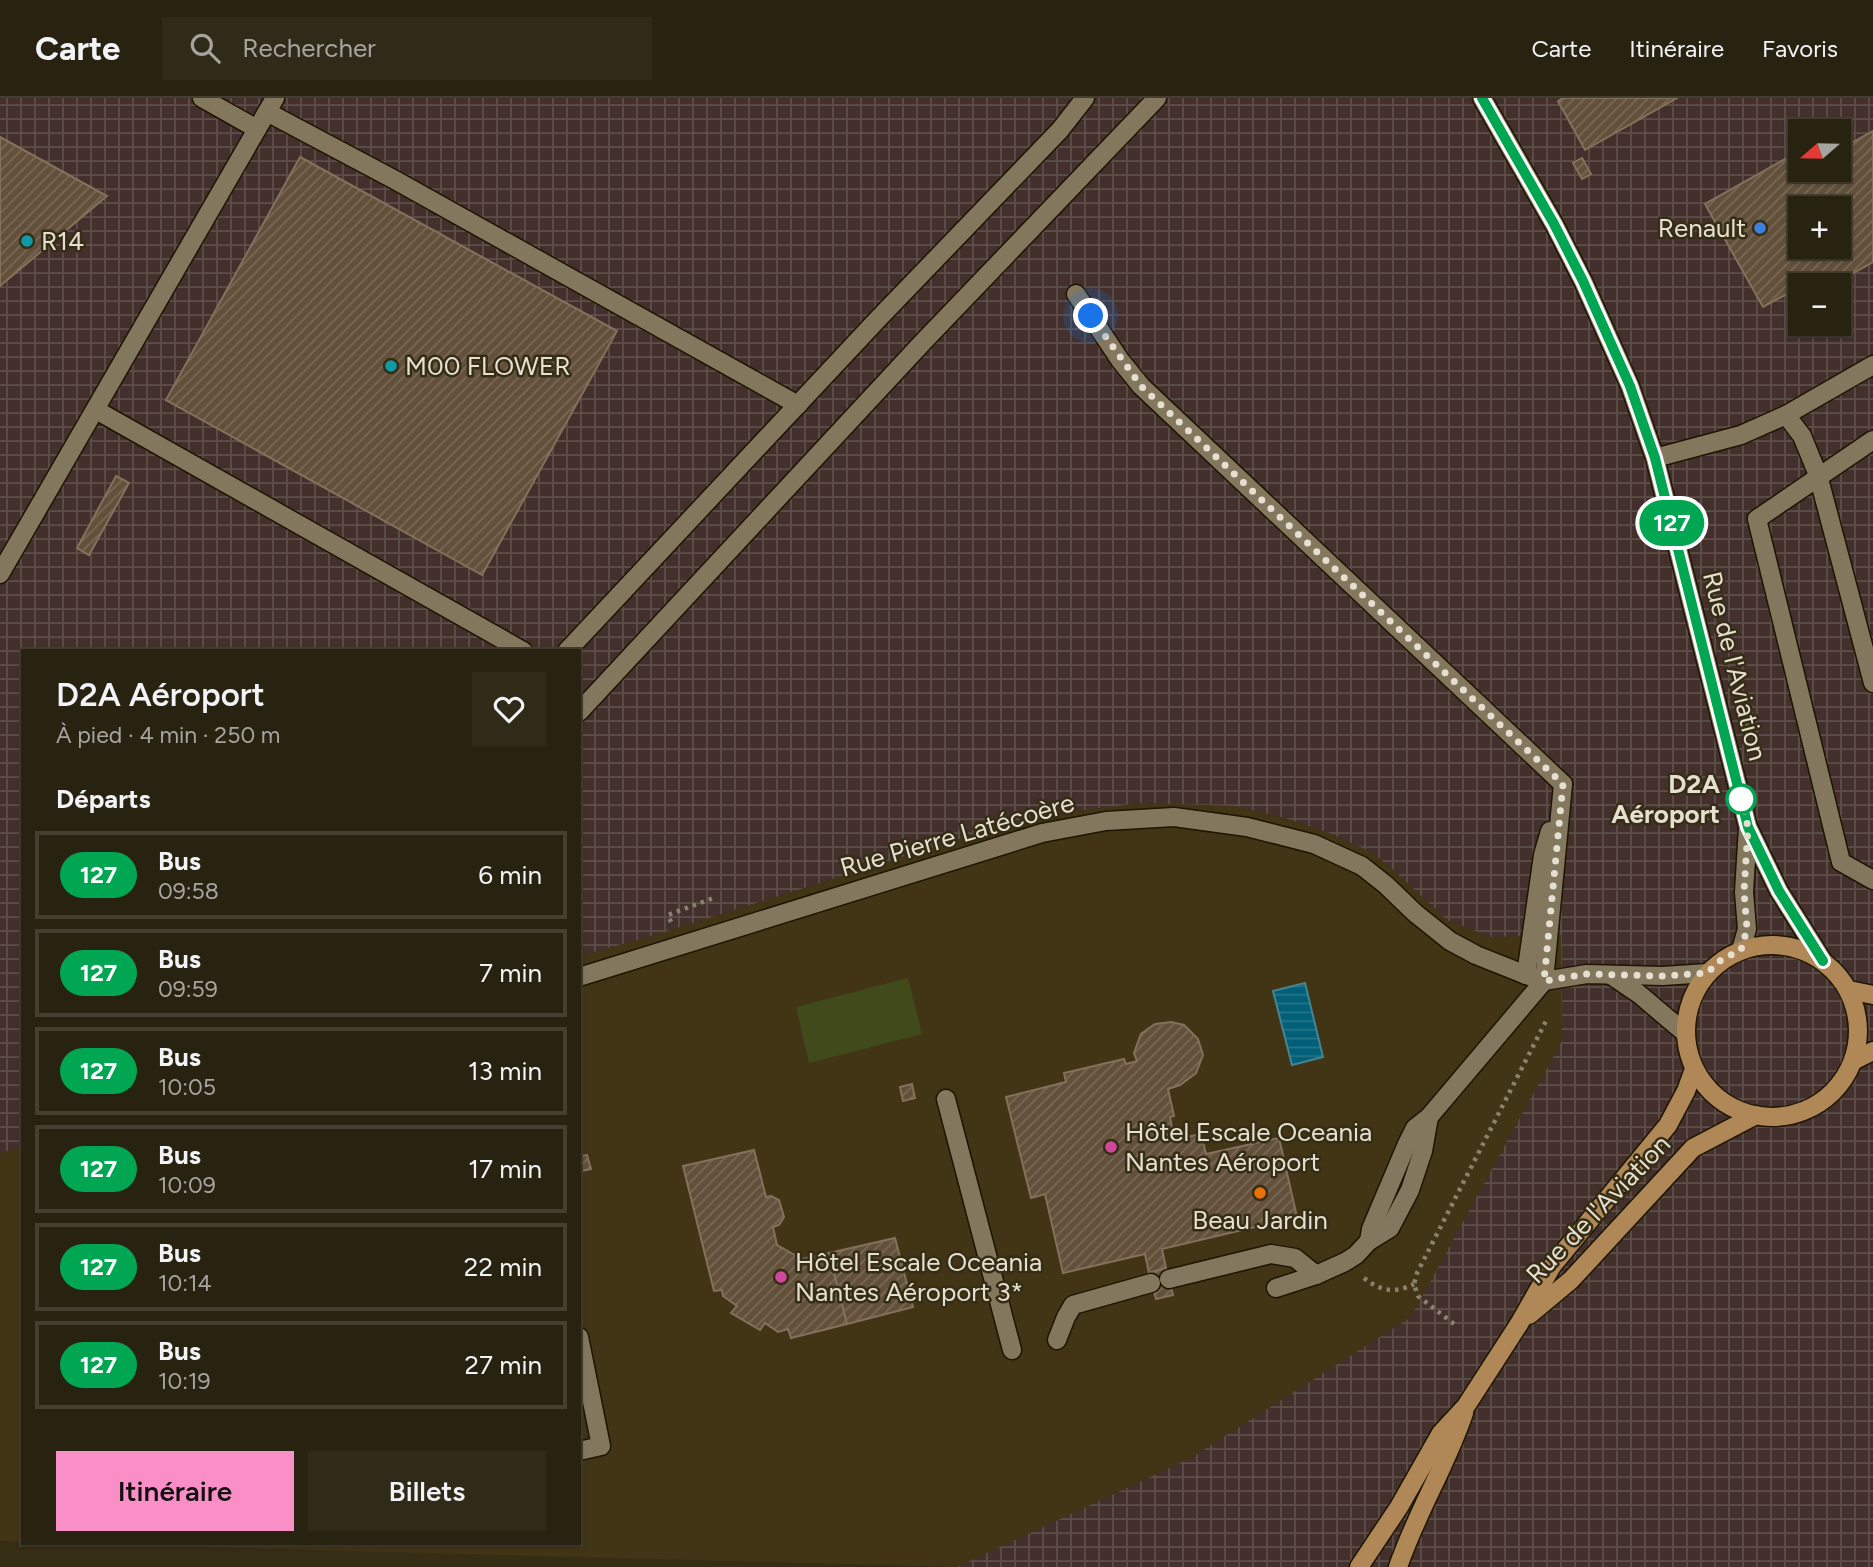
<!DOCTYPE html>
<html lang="fr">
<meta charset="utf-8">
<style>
body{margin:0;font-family:Figtree,sans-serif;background:#302a19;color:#f1f3f6;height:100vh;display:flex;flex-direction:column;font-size:26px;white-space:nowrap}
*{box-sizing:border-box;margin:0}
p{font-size:23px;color:#a5a49f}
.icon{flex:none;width:38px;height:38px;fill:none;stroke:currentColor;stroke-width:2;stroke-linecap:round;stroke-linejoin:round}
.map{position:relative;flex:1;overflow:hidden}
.panel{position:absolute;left:21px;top:551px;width:560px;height:896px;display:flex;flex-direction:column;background:#282210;border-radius:0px;box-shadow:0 2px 5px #0004,0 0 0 2px #443f30}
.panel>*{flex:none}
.badge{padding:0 14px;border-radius:23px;font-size:24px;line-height:46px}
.needle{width:46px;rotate:250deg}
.fabs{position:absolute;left:1788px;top:21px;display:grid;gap:14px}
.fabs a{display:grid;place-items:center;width:63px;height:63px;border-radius:0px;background:#282210;box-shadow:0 2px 5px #0004,0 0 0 2px #443f30;font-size:35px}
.you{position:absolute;width:35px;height:35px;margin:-18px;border:5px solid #fff;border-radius:50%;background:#1a73e8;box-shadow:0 0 0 10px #1a73e833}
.map>.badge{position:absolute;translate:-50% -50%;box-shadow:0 0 0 4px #fff}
h2{padding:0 35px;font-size:26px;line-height:63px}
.round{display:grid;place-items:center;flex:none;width:74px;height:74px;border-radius:0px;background:#302a19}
.overview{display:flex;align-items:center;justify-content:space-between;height:119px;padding:0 35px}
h1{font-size:33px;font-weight:600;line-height:52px}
.primary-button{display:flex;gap:14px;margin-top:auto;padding:14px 35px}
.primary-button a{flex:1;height:80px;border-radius:0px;background:#fa8fc8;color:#111;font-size:28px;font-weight:600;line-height:80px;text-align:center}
.primary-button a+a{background:#302a19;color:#f1f3f6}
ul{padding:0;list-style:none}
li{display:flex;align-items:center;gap:21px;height:88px;margin:0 14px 10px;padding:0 21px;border:4px solid #443f30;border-radius:0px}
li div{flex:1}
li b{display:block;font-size:26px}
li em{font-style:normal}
li .badge{min-width:77px;font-weight:700;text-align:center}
header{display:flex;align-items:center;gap:42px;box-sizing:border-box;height:98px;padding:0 35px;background:#282210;border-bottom:2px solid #443f30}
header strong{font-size:33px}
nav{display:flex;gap:38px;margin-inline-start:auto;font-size:24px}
.search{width:490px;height:63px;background:#302a19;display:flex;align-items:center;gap:18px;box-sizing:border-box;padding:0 24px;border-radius:0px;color:#a5a49f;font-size:26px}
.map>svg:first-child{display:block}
.built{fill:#423516}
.industrial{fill:url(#industrial-grid);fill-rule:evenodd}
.pitch{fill:#414a1a}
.water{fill:url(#water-rules);stroke:#458592;stroke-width:2}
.building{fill:url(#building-hatch);stroke:#84715b;stroke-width:2;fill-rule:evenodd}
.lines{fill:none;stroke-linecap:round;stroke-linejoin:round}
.minor-casing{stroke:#1e1500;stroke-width:21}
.major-casing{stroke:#1e1500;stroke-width:21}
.path{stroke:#8a826f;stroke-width:4.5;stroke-dasharray:3.5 5;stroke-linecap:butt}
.minor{stroke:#83785e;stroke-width:18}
.major{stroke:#b08757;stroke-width:18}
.line-casing{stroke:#fff;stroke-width:16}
.line{stroke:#00a651;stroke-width:10}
.walk{stroke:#e5dfd1;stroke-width:7;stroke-dasharray:0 12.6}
.shop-dot{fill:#3f7fe0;stroke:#362d15;stroke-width:2.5}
.culture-dot{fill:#0f9aa8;stroke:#362d15;stroke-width:2.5}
.stop-dot{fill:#fff;stroke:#00a651;stroke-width:3.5}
.hotel-dot{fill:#d1479c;stroke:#362d15;stroke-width:2.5}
.food-dot{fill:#e8710a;stroke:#362d15;stroke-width:2.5}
.labels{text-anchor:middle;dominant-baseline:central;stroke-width:5;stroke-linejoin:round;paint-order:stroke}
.poi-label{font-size:26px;fill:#e5dfd1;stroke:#362d15;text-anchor:start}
.street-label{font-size:26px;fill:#e5dfd1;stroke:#362d15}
.stop-label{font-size:26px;font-weight:bold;fill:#e5dfd1;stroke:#362d15;text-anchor:end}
</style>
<header>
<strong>Carte</strong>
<div class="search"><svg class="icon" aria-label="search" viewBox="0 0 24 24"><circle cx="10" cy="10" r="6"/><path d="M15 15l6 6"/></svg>Rechercher</div>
<nav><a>Carte</a><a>Itinéraire</a><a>Favoris</a></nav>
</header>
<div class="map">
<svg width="1873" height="1469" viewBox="0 0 1873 1469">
<defs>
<pattern id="industrial-grid" width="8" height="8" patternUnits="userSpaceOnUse" patternTransform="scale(1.75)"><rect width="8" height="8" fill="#43302c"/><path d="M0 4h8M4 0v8" fill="none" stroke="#5e4e4a"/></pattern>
<pattern id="water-rules" width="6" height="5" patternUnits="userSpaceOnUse" patternTransform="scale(1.75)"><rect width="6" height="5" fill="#015f77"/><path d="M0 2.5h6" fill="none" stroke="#267689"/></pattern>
<pattern id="building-hatch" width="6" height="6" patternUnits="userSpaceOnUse" patternTransform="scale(1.75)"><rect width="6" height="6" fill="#62503b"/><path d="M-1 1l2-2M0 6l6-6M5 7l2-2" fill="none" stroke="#786956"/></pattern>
</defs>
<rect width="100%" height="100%" fill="#362d15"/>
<g class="built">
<path d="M1140 705 1235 708 1285 720 1329 735 1369 753 1388 767 1447 822 1491 839 1561 836 1562 943 1411 1219 1191 1360 957 1469 85 1446H579V858L655 837 1029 719Z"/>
<path d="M23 1049V1444L0 1443V1055Z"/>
</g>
<path class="industrial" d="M0 0H1873V1469H957L1191 1360 1411 1219 1562 943 1561 837 1491 839 1447 822 1388 767 1369 753 1329 735 1285 720 1235 708 1140 705 1029 719 655 837 579 858V553H23V1049L0 1055ZM1801 33H1839V72H1801ZM1801 110H1839V149H1801ZM1801 187H1839V226H1801Z"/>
<path class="pitch" d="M908 880 922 936 809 965 796 909Z"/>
<path class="water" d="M1305 885 1323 959 1292 967 1273 893Z"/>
<g class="building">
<path d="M1563 0H1677L1585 52 1558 3Z"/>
<path d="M1873 33V164L1832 187 1816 180 1763 209 1705 106 1801 52V72H1839V52ZM1801 110H1839V149H1801Z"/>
<path d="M0 39 107 98 0 188Z"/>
<path d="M300 59 617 233 482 477 166 302Z"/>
<path d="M1582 60 1591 76 1582 81 1573 65Z"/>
<path d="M116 378 129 385 89 457 77 450Z"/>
<path d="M1750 609 1755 626 1745 629 1740 612Z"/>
<path d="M1171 924 1184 927 1198 941 1203 957 1196 975 1180 987 1168 991 1174 1018 1170 1019 1174 1042 1201 1036 1206 1056 1279 1040 1297 1119 1162 1151 1166 1170 1149 1175 1145 1156 1063 1175 1045 1096 1031 1100 1006 999 1066 984 1064 975 1124 961 1126 966 1137 963 1134 955 1141 936 1155 926Z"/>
<path d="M912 986 915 1000 903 1003 900 989Z"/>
<path d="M754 1052 766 1099 771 1098 779 1102 784 1119 779 1127 773 1129 777 1147 802 1161 829 1155 847 1226 791 1240 788 1231 778 1234 765 1225 760 1232 731 1215 737 1208 723 1198 722 1192 714 1193 683 1068Z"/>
<path d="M587 1057 591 1071 581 1073 579 1058Z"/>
<path d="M895 1140 913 1209 847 1226 829 1155Z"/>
<path d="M1166 1170 1173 1197 1156 1201 1149 1175Z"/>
</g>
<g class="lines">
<g class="minor-casing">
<g id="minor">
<path d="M202 0 257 31"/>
<path d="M1482 0 1554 126 1583 183 1630 288 1655 360 1748 729 1779 793 1823 863"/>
<path d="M267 14 395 82 798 307"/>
<path d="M1076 196 1120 262 1141 288 1563 686"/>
<path d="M96 312 523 553"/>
<path d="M1786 317 1802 338 1818 377 1873 585"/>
<path d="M1873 342 1757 421 1841 764 1873 782"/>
<path d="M1655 360 1741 337 1786 317 1873 267"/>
<path d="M0 476 275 0"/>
<path d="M567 553 878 221 1060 32 1085 0"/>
<path d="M579 614 923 244 1157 0"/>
<path d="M1741 852 1747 831 1744 794 1748 729"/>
<path d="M1526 877 1543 757 1550 733"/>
<path d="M1611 877 1639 896 1685 935"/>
<path d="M579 879 1042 735 1106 723 1174 719 1247 729 1314 746 1362 768 1386 787 1415 815 1450 843 1476 857 1526 877 1544 883 1587 876 1663 878 1707 875"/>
<path d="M946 1001 1012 1252"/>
<path d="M1369 1143 1371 1131 1407 1046 1415 1030 1429 1019 1544 883 1563 686"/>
<path d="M1169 1181 1271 1156 1295 1160 1316 1177"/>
<path d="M1276 1190 1316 1177 1345 1164 1356 1157 1369 1143 1390 1130 1410 1092 1423 1053 1429 1019"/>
<path d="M579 1239 601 1348 579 1353"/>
<path d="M1057 1242 1066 1219 1073 1207 1151 1185"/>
</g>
</g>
<g class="major-casing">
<g id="major">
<circle cx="1772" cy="933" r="86"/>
<path d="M1849 892 1873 897"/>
<path d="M1853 963 1873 953"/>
<path d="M1529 1217 1571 1182 1693 1050 1756 1017"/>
<path d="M1359 1469 1399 1409 1441 1335 1466 1308 1519 1226 1552 1168 1668 1027 1686 993 1694 971"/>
<path d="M1398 1469C1416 1416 1446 1368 1464 1315"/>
</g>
</g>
<g class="path">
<path d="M671 824 668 817 716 799"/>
<path d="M1364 1180C1381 1193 1394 1196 1414 1186"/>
<path d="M1454 1226 1418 1198 1414 1186 1417 1175 1546 923"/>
</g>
<use href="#minor" class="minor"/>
<use href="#major" class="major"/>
</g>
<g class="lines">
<g class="line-casing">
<path id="line" d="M1482 0 1554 126 1583 183 1630 288 1655 360 1748 729 1779 793 1823 863"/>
</g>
<use href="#line" class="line"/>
<path class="walk" d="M1091 218 1141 288 1563 686 1544 883 1587 876 1663 878 1707 875 1722 861 1741 852 1747 831 1744 794 1748 729 1741 701"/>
</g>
<circle class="shop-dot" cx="1760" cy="130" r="7"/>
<g class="culture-dot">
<circle cx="27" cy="143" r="7"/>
<circle cx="391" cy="268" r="7"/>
</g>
<circle class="stop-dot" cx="1741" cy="701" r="14"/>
<g class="hotel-dot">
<circle cx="1111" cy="1049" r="7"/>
<circle cx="781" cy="1179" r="7"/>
</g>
<circle class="food-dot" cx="1260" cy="1095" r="7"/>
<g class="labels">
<g class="poi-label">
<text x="1746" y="130" text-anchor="end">Renault</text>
<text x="41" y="143">R14</text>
<text x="405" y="268">M00 FLOWER</text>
<text x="1125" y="1034">Hôtel Escale Oceania<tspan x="1125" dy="30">Nantes Aéroport</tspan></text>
<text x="1260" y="1122" text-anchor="middle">Beau Jardin</text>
<text x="795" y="1164">Hôtel Escale Oceania<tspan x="795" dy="30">Nantes Aéroport 3*</tspan></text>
</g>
<g class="street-label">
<text transform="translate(1735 568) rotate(76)">Rue de l'Aviation</text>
<text transform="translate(957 737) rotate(-16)">Rue Pierre Latécoère</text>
<text transform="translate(1598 1111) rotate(-46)">Rue de l'Aviation</text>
</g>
<g class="stop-label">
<text x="1720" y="686">D2A<tspan x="1720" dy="30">Aéroport</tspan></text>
</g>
</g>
</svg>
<div class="fabs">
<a><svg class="needle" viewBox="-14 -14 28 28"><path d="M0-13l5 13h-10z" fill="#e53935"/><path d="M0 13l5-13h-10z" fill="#a5a49f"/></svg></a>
<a>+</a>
<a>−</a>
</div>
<div class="you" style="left:1091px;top:218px"></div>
<b class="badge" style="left:1672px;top:425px;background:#00a651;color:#fff">127</b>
<section class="panel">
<div class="overview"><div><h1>D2A Aéroport</h1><p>À pied · 4 min · 250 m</p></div><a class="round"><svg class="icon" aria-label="heart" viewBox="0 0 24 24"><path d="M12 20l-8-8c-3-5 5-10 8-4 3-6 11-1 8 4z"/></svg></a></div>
<h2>Départs</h2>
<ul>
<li><span class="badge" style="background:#00a651;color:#fff">127</span><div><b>Bus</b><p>09:58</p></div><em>6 min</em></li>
<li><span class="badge" style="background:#00a651;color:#fff">127</span><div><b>Bus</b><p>09:59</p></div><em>7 min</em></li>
<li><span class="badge" style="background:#00a651;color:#fff">127</span><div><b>Bus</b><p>10:05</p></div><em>13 min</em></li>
<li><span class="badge" style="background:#00a651;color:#fff">127</span><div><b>Bus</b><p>10:09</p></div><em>17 min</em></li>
<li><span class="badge" style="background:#00a651;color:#fff">127</span><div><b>Bus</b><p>10:14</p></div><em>22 min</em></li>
<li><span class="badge" style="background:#00a651;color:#fff">127</span><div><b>Bus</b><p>10:19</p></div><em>27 min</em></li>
</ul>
<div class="primary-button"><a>Itinéraire</a><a>Billets</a></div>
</section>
</div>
